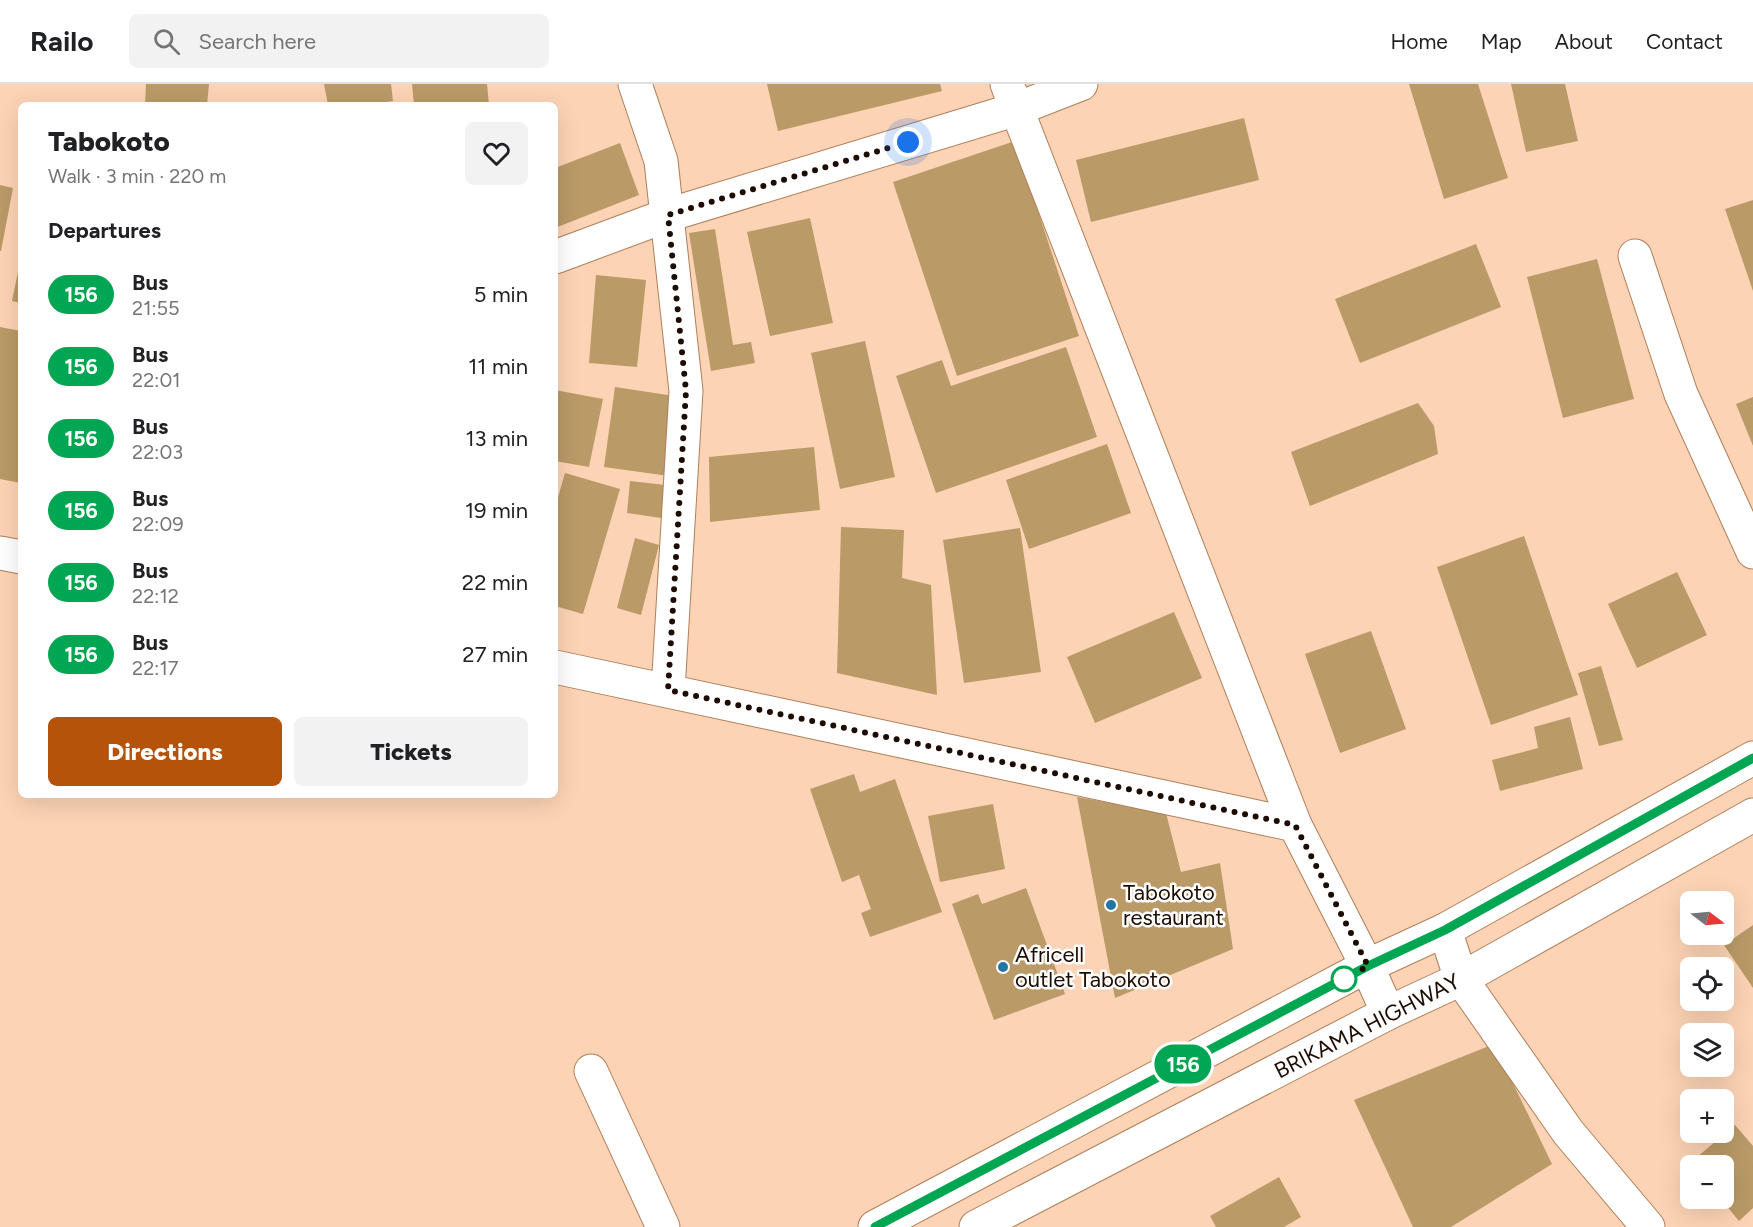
<!DOCTYPE html>
<meta charset="utf-8">
<style>
body{margin:0;font-family:Figtree,sans-serif;background:#f2f2f2;color:#202124;height:100vh;display:flex;flex-direction:column;font-size:22px;white-space:nowrap}
*{box-sizing:border-box;margin:0}
p{font-size:20px;color:#757577}
.icon{flex:none;width:33px;height:33px;fill:none;stroke:currentColor;stroke-width:2;stroke-linecap:round;stroke-linejoin:round}
.map{position:relative;flex:1;overflow:hidden}
.details{position:absolute;left:18px;top:18px;width:540px;height:696px;display:flex;flex-direction:column;background:#fff;border-radius:9px;box-shadow:0 6px 24px #0002}
.details>*{flex:none}
.badge{padding:0 12px;border-radius:20px;font-size:21px;line-height:39px}
.needle{width:39px;rotate:106deg}
.tools{position:absolute;left:1680px;top:807px;display:grid;gap:12px}
.tools a{display:grid;place-items:center;width:54px;height:54px;border-radius:9px;background:#fff;box-shadow:0 6px 24px #0002;font-size:30px}
.you{position:absolute;width:30px;height:30px;margin:-15px;border:4px solid #fff;border-radius:50%;background:#1a73e8;box-shadow:0 0 0 9px #1a73e833}
.map>.badge{position:absolute;translate:-50% -50%;box-shadow:0 0 0 3px #fff}
h2{padding:0 30px;font-size:22px;line-height:54px}
.round{display:grid;place-items:center;flex:none;width:63px;height:63px;border-radius:9px;background:#f2f2f2}
.overview{display:flex;align-items:center;justify-content:space-between;height:102px;padding:0 30px}
h1{font-size:28px;font-weight:800;line-height:45px}
.button{display:flex;gap:12px;margin-top:auto;padding:12px 30px}
.button a{flex:1;height:69px;border-radius:9px;background:#b45309;color:#fff;font-size:24px;font-weight:800;line-height:69px;text-align:center}
.button a+a{background:#f2f2f2;color:#202124}
ul{padding:0;list-style:none}
li{display:flex;align-items:center;gap:18px;height:72px;padding:0 30px}
li div{flex:1}
li b{display:block;font-size:22px}
li em{font-style:normal}
li .badge{min-width:66px;font-weight:700;text-align:center}
header{display:flex;align-items:center;gap:36px;box-sizing:border-box;height:84px;padding:0 30px;background:#fff;border-bottom:2px solid #e0e0e0}
header strong{font-size:28px}
nav{display:flex;gap:33px;margin-inline-start:auto;font-size:21px}
.search{width:420px;height:54px;background:#f2f2f2;display:flex;align-items:center;gap:15px;box-sizing:border-box;padding:0 21px;border-radius:9px;color:#757577;font-size:22px}
.map>svg:first-child{display:block}
.building{fill:#ba9a67}
.lines{fill:none;stroke-linecap:round;stroke-linejoin:round}
.minor-casing{stroke:#af7f5a;stroke-width:35}
.highway-casing{stroke:#af7f5a;stroke-width:35}
.minor{stroke:#fff;stroke-width:33}
.highway{stroke:#fff;stroke-width:33}
.line-casing{stroke:#fff;stroke-width:14}
.line{stroke:#00a651;stroke-width:9}
.walk{stroke:#1d0c01;stroke-width:6;stroke-dasharray:0 10.8}
.poi-dot{fill:#2176a6;stroke:#fdfdfd;stroke-width:2}
.stop-dot{fill:#fff;stroke:#00a651;stroke-width:3}
.labels{text-anchor:middle;dominant-baseline:central;stroke-width:5;stroke-linejoin:round;paint-order:stroke}
.poi-label{font-size:22px;fill:#1d0c01;stroke:#fdfdfd;text-anchor:start}
.street-label{font-size:22px;fill:#1d0c01;stroke:#fdfdfd}
</style>
<header>
<strong>Railo</strong>
<div class="search"><svg class="icon" aria-label="search" viewBox="0 0 24 24"><circle cx="10" cy="10" r="6"/><path d="M15 15l6 6"/></svg>Search here</div>
<nav><a>Home</a><a>Map</a><a>About</a><a>Contact</a></nav>
</header>
<div class="map">
<svg width="1753" height="1143" viewBox="0 0 1753 1143">
<rect width="100%" height="100%" fill="#fcd3b4"/>
<g class="building">
<path d="M146 0H209L207 21H145Z"/>
<path d="M324 0H391L393 17 365 21H328Z"/>
<path d="M412 0H487L489 21H414Z"/>
<path d="M767 0H940L942 7 778 47Z"/>
<path d="M1409 0H1478L1508 94 1444 115Z"/>
<path d="M1511 0H1565L1578 57 1526 68Z"/>
<path d="M1244 34 1259 96 1091 138 1076 76Z"/>
<path d="M1015 57 1079 252 957 292 893 98Z"/>
<path d="M620 59 639 111 555 144V84Z"/>
<path d="M0 101 13 104 1 167H0Z"/>
<path d="M1753 116V207L1725 125Z"/>
<path d="M810 134 833 239 770 252 747 148Z"/>
<path d="M715 145 733 261 751 258 755 279 711 287 689 149Z"/>
<path d="M1476 160 1501 223 1360 279 1335 215Z"/>
<path d="M1597 175 1634 315 1563 334 1527 193Z"/>
<path d="M20 178H21V219L12 217Z"/>
<path d="M596 191 646 196 637 283 589 279Z"/>
<path d="M0 243 21 247V399L0 395Z"/>
<path d="M865 257 895 393 840 405 811 269Z"/>
<path d="M1066 263 1097 353 936 409 896 292 942 276 951 302Z"/>
<path d="M615 303 681 313 669 392 604 383Z"/>
<path d="M555 306 603 315 589 383 555 377Z"/>
<path d="M1753 313V362L1736 320Z"/>
<path d="M1418 319 1434 342 1438 370 1310 422 1291 368Z"/>
<path d="M1107 360 1131 429 1029 465 1006 396Z"/>
<path d="M814 363 820 426 710 438 709 373Z"/>
<path d="M565 389 620 405 583 530 555 522V424Z"/>
<path d="M630 397 665 401 661 434 627 429Z"/>
<path d="M841 443 904 446 902 494 931 501 937 611 837 589Z"/>
<path d="M1020 444 1041 588 964 599 943 456Z"/>
<path d="M1524 452 1578 611 1491 641 1437 483Z"/>
<path d="M635 454 659 461 641 531 617 524Z"/>
<path d="M1677 488 1707 551 1637 584 1608 520Z"/>
<path d="M1174 528 1202 594 1095 639 1067 573Z"/>
<path d="M1371 547 1406 645 1340 669 1305 570Z"/>
<path d="M1601 582 1623 656 1599 662 1578 589Z"/>
<path d="M1570 633 1583 685 1500 707 1492 676 1538 664 1534 643Z"/>
<path d="M854 690 860 708 895 695 942 828 870 853 861 829 871 825 859 791 842 798 810 705Z"/>
<path d="M1077 713 1166 729 1181 788 1220 779 1233 865 1115 914Z"/>
<path d="M993 720 1005 785 940 798 928 732Z"/>
<path d="M1026 804 1065 910 994 936 952 820 978 810 982 820Z"/>
<path d="M1753 841V904L1724 861Z"/>
<path d="M1494 960 1552 1080 1451 1143H1413L1354 1016Z"/>
<path d="M1735 1041 1753 1062V1124L1739 1137 1720 1114H1724V1082H1692L1690 1079Z"/>
<path d="M1279 1093 1301 1133 1284 1143H1216L1210 1132Z"/>
</g>
<g class="lines">
<g class="minor-casing">
<g id="minor">
<path d="M635 0 661 77 686 307 668 606"/>
<path d="M1007 0 1295 741 1367 882 1388 929"/>
<path d="M1635 172 1681 310 1753 468"/>
<path d="M555 173 668 131 1017 25 1081 0"/>
<path d="M0 469 21 473"/>
<path d="M555 583 1295 741"/>
<path d="M1445 846 1461 895 1568 1048 1648 1143"/>
<path d="M591 987 663 1143"/>
</g>
</g>
<g class="highway-casing">
<g id="highway">
<path d="M875 1143 1367 882 1445 846 1753 674"/>
<path d="M976 1143 1388 929 1461 895 1753 731"/>
</g>
</g>
<use href="#minor" class="minor"/>
<use href="#highway" class="highway"/>
</g>
<g class="lines">
<g class="line-casing">
<path id="line" d="M875 1143 1368 882 1445 846 1753 674"/>
</g>
<use href="#line" class="line"/>
<path class="walk" d="M908 58 668 131 686 307 668 606 1295 741 1368 882 1344 895"/>
</g>
<g class="poi-dot">
<circle cx="1111" cy="821" r="6"/>
<circle cx="1003" cy="883" r="6"/>
</g>
<circle class="stop-dot" cx="1344" cy="895" r="12"/>
<g class="labels">
<g class="poi-label">
<text x="1123" y="808">Tabokoto<tspan x="1123" dy="25">restaurant</tspan></text>
<text x="1015" y="870">Africell<tspan x="1015" dy="25">outlet Tabokoto</tspan></text>
</g>
<g class="street-label">
<text transform="translate(1367 942) rotate(-27)">BRIKAMA HIGHWAY</text>
</g>
</g>
</svg>
<div class="tools">
<a><svg class="needle" viewBox="-14 -14 28 28"><path d="M0-13l5 13h-10z" fill="#e53935"/><path d="M0 13l5-13h-10z" fill="#757577"/></svg></a>
<a><svg class="icon" aria-label="locate" viewBox="0 0 24 24"><circle cx="12" cy="12" r="6"/><path d="M12 2v4M12 18v4M2 12h4M18 12h4"/></svg></a>
<a><svg class="icon" aria-label="layers" viewBox="0 0 24 24"><path d="M12 4l9 5-9 5-9-5zM3 14l9 5 9-5"/></svg></a>
<a>+</a>
<a>−</a>
</div>
<div class="you" style="left:908px;top:58px"></div>
<b class="badge" style="left:1183px;top:980px;background:#00a651;color:#fff">156</b>
<section class="details">
<div class="overview"><div><h1>Tabokoto</h1><p>Walk · 3 min · 220 m</p></div><a class="round"><svg class="icon" aria-label="heart" viewBox="0 0 24 24"><path d="M12 20l-8-8c-3-5 5-10 8-4 3-6 11-1 8 4z"/></svg></a></div>
<h2>Departures</h2>
<ul>
<li><span class="badge" style="background:#00a651;color:#fff">156</span><div><b>Bus</b><p>21:55</p></div><em>5 min</em></li>
<li><span class="badge" style="background:#00a651;color:#fff">156</span><div><b>Bus</b><p>22:01</p></div><em>11 min</em></li>
<li><span class="badge" style="background:#00a651;color:#fff">156</span><div><b>Bus</b><p>22:03</p></div><em>13 min</em></li>
<li><span class="badge" style="background:#00a651;color:#fff">156</span><div><b>Bus</b><p>22:09</p></div><em>19 min</em></li>
<li><span class="badge" style="background:#00a651;color:#fff">156</span><div><b>Bus</b><p>22:12</p></div><em>22 min</em></li>
<li><span class="badge" style="background:#00a651;color:#fff">156</span><div><b>Bus</b><p>22:17</p></div><em>27 min</em></li>
</ul>
<div class="button"><a>Directions</a><a>Tickets</a></div>
</section>
</div>
